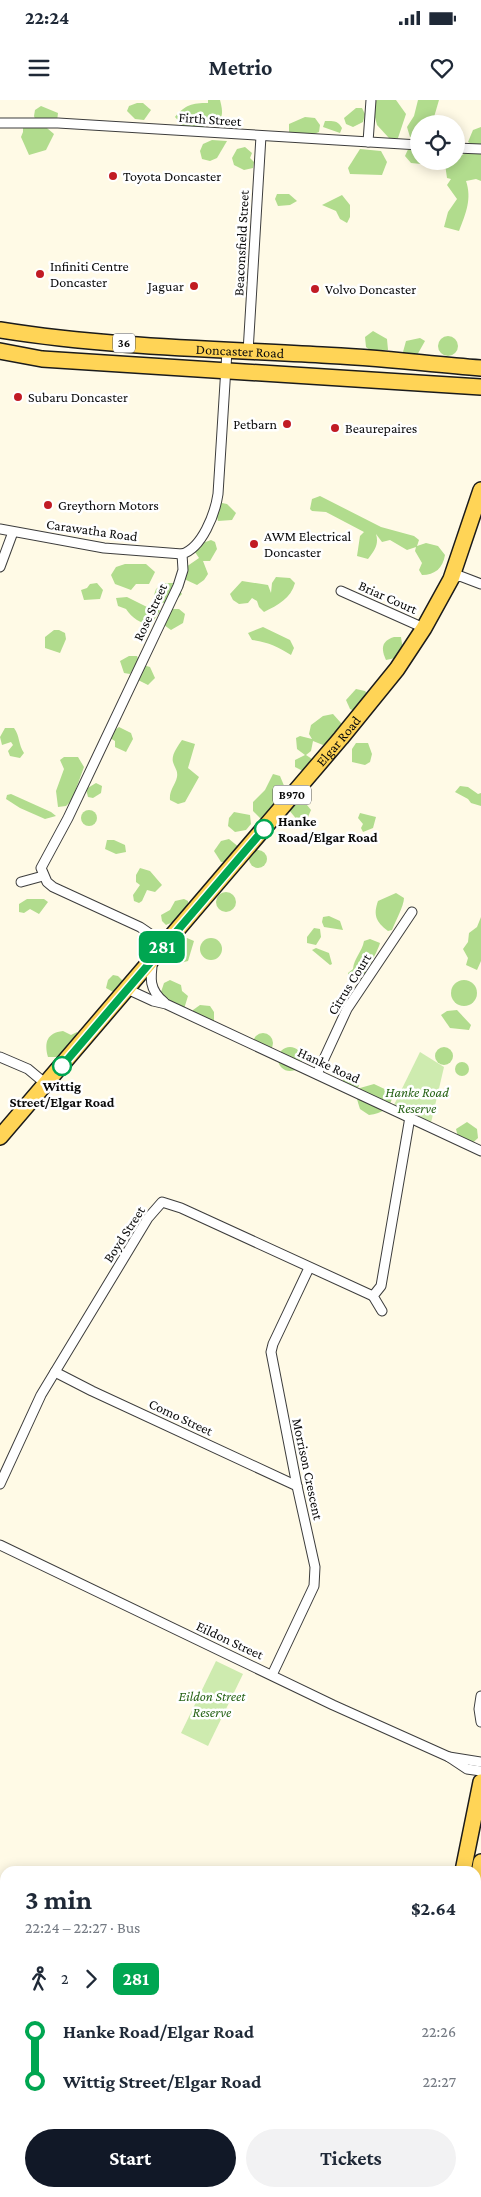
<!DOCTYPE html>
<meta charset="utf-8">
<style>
body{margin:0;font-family:"Crimson Pro",serif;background:#f2f2f3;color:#1f2937;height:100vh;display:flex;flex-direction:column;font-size:19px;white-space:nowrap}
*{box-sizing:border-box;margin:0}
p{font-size:16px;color:#747a83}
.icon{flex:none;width:28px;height:28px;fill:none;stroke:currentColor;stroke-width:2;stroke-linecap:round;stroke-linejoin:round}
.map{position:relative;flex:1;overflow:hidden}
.panel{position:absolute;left:0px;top:1766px;width:481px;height:331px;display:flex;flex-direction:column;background:#fff;border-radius:15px 15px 0 0;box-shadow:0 2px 12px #0003}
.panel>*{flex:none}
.badge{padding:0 10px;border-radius:8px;font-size:18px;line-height:32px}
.tools{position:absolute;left:410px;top:15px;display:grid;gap:10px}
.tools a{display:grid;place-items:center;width:55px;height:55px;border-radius:50%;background:#fff;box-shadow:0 2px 12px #0003;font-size:25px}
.map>.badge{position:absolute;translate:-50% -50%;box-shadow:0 0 0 2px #fff}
.legs{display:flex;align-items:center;gap:8px;height:55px;padding:0 25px;font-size:16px}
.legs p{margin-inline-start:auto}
.head{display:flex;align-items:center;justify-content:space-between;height:85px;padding:0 25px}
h1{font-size:28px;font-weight:700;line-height:38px}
.cta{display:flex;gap:10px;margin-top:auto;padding:10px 25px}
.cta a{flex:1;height:58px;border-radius:30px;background:#111827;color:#fff;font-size:20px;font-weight:700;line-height:58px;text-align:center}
.cta a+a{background:#f2f2f3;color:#1f2937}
ul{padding:0 25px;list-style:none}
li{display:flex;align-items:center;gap:18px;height:50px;font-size:19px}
li i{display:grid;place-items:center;width:8px;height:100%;margin:0 6px;background:currentColor}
li i::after{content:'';width:12px;height:12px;margin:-6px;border:4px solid;border-radius:50%;background:#fff}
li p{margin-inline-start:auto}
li:first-child i{background:linear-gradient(#0000 50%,currentColor 0)}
li:last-child i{background:linear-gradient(currentColor 50%,#0000 0)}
.status{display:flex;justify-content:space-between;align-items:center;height:35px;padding:0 25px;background:#fff;direction:ltr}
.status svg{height:14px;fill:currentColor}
header{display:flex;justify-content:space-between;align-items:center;height:65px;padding:0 25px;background:#fff;font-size:22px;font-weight:700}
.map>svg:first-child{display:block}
.green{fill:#ceebaf}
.forest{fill:#b1dc8d}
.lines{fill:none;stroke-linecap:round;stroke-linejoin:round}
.minor-casing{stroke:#3d3d3d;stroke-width:11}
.primary-casing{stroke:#1b1b1b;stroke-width:18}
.motorway-casing{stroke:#1b1b1b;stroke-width:19}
.minor{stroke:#fff;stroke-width:9}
.primary{stroke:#ffd456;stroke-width:15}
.motorway{stroke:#fe9845;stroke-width:16}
.line-1-casing{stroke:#fff;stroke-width:11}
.line-1{stroke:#00a651;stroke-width:8}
.poi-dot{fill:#c11b24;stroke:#fff;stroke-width:2}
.stop-1-dot{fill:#fff;stroke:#00a651;stroke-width:2.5}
.labels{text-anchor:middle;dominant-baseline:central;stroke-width:5;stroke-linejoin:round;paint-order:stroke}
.shield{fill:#fff;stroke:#545454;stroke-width:1}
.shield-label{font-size:12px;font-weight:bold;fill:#0a0a0a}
.street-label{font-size:14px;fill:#0a0a0a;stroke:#fff}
.poi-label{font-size:14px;fill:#0a0a0a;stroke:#fff;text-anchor:start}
.stop-label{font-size:14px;font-weight:bold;fill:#0a0a0a;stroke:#fff;text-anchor:start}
.park-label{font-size:14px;font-style:italic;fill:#286418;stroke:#fff}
</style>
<div class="status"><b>22:24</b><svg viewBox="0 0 49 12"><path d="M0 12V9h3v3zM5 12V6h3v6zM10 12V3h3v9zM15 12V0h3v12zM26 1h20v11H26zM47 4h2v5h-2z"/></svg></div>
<header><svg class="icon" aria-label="menu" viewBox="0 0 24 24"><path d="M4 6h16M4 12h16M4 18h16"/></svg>Metrio<svg class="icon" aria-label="heart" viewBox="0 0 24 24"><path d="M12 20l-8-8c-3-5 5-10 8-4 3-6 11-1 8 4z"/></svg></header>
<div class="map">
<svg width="481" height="2097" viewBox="0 0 481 2097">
<rect width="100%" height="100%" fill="#fffae6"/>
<g class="green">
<path d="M420 952 444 967 430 1027 392 1009Z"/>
<path d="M216 1561 243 1574 208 1646 181 1633Z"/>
</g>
<g class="forest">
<path d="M208 0H220C227 26 215 18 200 29L185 28 175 17C185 5 192 3 208 3Z"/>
<path d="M377 0H396L406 14 398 38H389L377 25 372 6Z"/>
<path d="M418 0H439L432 24H419V40L410 37 407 27 414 16Z"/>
<path d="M137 3H143L151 10 144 20 135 19 127 11 129 6Z"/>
<path d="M41 6 58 13 57 21 36 22 34 16 35 10Z"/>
<path d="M356 8H362L365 14 363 22 353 27 346 24 344 18Z"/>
<path d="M305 17 315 18 320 25 319 32 306 37 289 33V24Z"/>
<path d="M325 21C332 21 338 20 342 28L340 33 323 27Z"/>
<path d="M41 23 54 34 46 50 29 55 21 37 23 32V24Z"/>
<path d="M481 27V50L468 42 473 30Z"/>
<path d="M212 40 227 41 217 58 210 61 202 59 200 51 203 44Z"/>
<path d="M419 44V61H423L421 64 411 63 405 56 410 45Z"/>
<path d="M245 47 252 53 250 58 254 62 253 68 244 70 234 65 232 58 237 49Z"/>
<path d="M360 49 381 51 387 62 382 75 350 74 348 68Z"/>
<path d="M470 51H481V81L476 79 466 81C472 99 466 113 459 131L444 127 448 112 457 99 447 85 451 79 447 78 445 64 456 61V58Z"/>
<path d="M277 94H289L297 101 290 105 278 106 275 99Z"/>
<path d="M342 95 350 105V117L347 123 340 119 336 111 322 105Z"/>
<path d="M373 231 387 239 388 250H370L366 247 365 237Z"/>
<circle cx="448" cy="246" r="10"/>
<path d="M420 238 425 241 416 257H405L403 252 406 241Z"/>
<path d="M320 396 381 427 414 436 419 440 417 446 426 443 438 446 445 455C443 468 435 475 422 475L419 470 422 463 415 451 416 447 407 450 390 440 382 442 376 434C379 444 375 450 368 459L357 456 360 436 364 432 326 412 312 411 310 409 312 399Z"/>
<path d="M217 402 227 404 236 413 232 420 218 421 215 409Z"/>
<path d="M211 440 215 442 217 449 210 461H203L208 474 204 480 197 485 184 479 186 467 199 458 195 452 200 444Z"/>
<path d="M125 464H146L155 472 149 484H136L131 490 115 484 111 475 116 467Z"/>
<path d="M276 477 290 478 295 483C291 498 278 505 264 512L259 507 257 501 252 498 248 503 239 504 233 500 230 494 242 481 268 485 271 493 272 483Z"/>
<path d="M97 483 103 490 100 499 84 500 81 490 87 488 90 484Z"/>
<path d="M165 483H174L182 494 174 502 160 503 154 495 156 489Z"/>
<path d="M127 497 147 507 153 503 160 511 151 524C141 524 132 518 126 509L118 506 116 498Z"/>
<path d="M172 509H179L185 514 183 523 171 530 164 525 165 513Z"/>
<path d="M263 527 290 540 294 548 291 555C278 547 268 542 252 540L248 533Z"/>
<path d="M54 530H59L65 533 66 539 60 553 45 548V537Z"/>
<path d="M394 537H401L403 550 400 557 386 560C381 549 381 541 394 537Z"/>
<path d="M129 556H137L139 561 130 574 124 573 120 561Z"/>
<path d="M143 565 150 567 155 578 148 585 134 578Z"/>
<path d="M356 589 365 591 369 596 361 614 350 609 346 600Z"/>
<path d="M333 614 341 623 343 630 333 642 323 645 313 641 311 651 306 655 312 659 311 665 303 671 295 667V660L305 655 297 649 296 638 300 636 312 639 309 634 311 625 323 616Z"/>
<path d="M119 627 131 633 133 639 126 652 115 647V641L110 638 112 632Z"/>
<path d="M5 628H14C20 636 18 644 24 653L20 658 10 656 8 651 13 645 11 642 2 645 0 637Z"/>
<path d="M182 640 195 644 188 668 199 677 185 702 178 704 170 700C169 690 175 686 177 677 178 670 175 669 173 662 171 655 178 646 182 640Z"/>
<path d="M356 643H368L372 654 370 662 365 665 352 662V649Z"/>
<path d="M64 657H78L84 667 72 700 66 706 58 707 56 691 64 669 60 660Z"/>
<path d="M273 674 280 676 285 688 280 698 262 720 253 711V702L265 690Z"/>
<path d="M96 683 102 686 101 693 93 698 88 697 86 689Z"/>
<path d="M460 686 468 687 478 694 481 693V706L471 703 468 699 455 692Z"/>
<path d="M11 694 51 712 56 716 45 719 20 708 6 699 7 695Z"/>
<path d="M302 699 311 710 308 717 298 721 289 710 296 700Z"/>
<circle cx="89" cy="718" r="8"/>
<path d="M234 712 250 715 251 724 246 730 235 732 228 726 229 718Z"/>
<path d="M360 713 376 717 373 728 363 732 361 728 363 724 358 718Z"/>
<path d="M229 739 240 748 229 763 221 762 214 751 221 741Z"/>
<path d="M107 740H114L125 745 126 752 116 754 105 749Z"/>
<circle cx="258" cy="759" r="9"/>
<path d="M140 768 150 771 162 785 155 792 147 790 142 801 139 803 134 801 133 795 140 785 136 782V775Z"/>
<circle cx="226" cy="802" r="10"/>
<path d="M396 793 404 798C404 806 395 822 392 830L388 831C376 822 373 815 378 801Z"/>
<path d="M27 799H44L48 802 39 814 30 809 24 813 19 812V804Z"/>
<path d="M184 799 188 801C190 817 178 820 166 825L162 821 161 815 170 810 175 801Z"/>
<path d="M329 816 340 821 343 830 324 827 322 822 323 817Z"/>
<path d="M481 817V861L477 870 466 865 468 858 463 849 468 842 469 833 477 827Z"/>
<path d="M314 828 320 829 321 837 316 845 307 843V837Z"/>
<circle cx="211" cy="849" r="11"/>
<path d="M187 838 194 841 188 861 177 864C171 853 175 842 187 838Z"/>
<path d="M370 839 380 843C378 851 364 876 358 882L350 880 348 873 353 869C354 858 362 852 364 841Z"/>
<path d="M316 848 329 853 332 864 330 865 312 850Z"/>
<path d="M113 875 118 876 124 882 115 893 106 888 108 880Z"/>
<circle cx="464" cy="893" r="13"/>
<path d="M170 880 181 885 182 891 188 896 184 909 163 898 161 892 164 883Z"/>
<path d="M200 905 210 906 214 912V921L211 923 193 915V910Z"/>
<path d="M457 910 471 925 469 930 450 928 441 915 447 911Z"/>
<path d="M63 931 71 935 77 932 79 938 60 957H48C44 942 47 933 63 931Z"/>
<circle cx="263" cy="943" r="10"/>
<circle cx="444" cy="956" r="9"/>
<circle cx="290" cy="959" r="12"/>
<circle cx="462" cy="969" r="7"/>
<path d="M347 974 358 975 359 986 355 990 342 982Z"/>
<path d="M374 984 393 993C392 1007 382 1014 369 1015L360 1009 356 996 360 988Z"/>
<path d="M467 1022 477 1029 478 1038 468 1047 459 1041 456 1029Z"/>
</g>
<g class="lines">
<g class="minor-casing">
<g id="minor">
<path d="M0 23H58L419 45"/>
<path d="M368 42 371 0"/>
<path d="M456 48 481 49"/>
<path d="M248 252 261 36"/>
<path d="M0 429 104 448 182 454"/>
<path d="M0 467 13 432"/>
<path d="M451 479 460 476 481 484"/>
<path d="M341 491 424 528"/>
<path d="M21 782 43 776"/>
<path d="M165 844 140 827 53 787 47 782 41 768 68 718 178 486 183 470 182 454C202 448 215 414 218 394L227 251"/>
<path d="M153 860C150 878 149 890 164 902"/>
<path d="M127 889 153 901 166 904 481 1051"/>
<path d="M0 957 28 969 46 984"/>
<path d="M317 974 347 909 412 812"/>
<path d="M382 1211 373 1196 381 1186 410 1017"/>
<path d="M55 1272 92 1291 297 1386"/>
<path d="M0 1384 41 1295 148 1118 162 1102 181 1108 373 1196"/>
<path d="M0 1445 333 1605 449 1657 467 1669 481 1671"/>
<path d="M272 1575 314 1486 315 1467 297 1386 271 1252 273 1244 309 1168"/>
<path d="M481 1596 479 1609 481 1622"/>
<path d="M449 1657 481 1662"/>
</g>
</g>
<g class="primary-casing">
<g id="primary">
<path id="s1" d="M0 230C106 247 215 249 322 255 375 257 428 264 481 268"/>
<path d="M0 251 42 259 481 287"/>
<path id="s2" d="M0 1037 341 638 397 569 424 528 451 479 481 390"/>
<path d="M463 1771 481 1682"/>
<path d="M476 1792 481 1762"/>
<path d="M428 2097 429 2092"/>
<path d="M450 2097 451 2092"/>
</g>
</g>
<g class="motorway-casing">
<path id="motorway" d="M460 2092 462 2097"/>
</g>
<use href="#minor" class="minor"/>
<use href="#primary" class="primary"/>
<use href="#motorway" class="motorway"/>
</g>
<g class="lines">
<g class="line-1-casing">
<path id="line-1" d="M62 966 264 729"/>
</g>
<use href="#line-1" class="line-1"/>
</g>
<g class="poi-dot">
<circle cx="113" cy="76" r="5"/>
<circle cx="40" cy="174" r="5"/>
<circle cx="194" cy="186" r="5"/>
<circle cx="315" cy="189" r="5"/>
<circle cx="18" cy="297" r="5"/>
<circle cx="287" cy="324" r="5"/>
<circle cx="335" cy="328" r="5"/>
<circle cx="48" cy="405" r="5"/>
<circle cx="254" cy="444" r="5"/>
</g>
<g class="stop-1-dot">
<circle cx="264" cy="729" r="9"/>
<circle cx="62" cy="966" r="9"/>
</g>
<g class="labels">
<g class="shield">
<rect x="113" y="233.5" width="22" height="19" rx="4"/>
<rect x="273" y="685.5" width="38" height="19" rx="4"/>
</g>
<g class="shield-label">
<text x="124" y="243">36</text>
<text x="292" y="695">B970</text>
</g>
<g class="street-label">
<text transform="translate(210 19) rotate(4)">Firth Street</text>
<text transform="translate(241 143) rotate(-87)">Beaconsfield Street</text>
<text stroke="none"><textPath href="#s1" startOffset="241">Doncaster Road</textPath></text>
<text transform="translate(92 430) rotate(8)">Carawatha Road</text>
<text transform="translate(388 497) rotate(24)">Briar Court</text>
<text transform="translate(150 512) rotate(-65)">Rose Street</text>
<text stroke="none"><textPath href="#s2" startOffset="521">Elgar Road</textPath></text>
<text transform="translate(349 884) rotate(-58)">Citrus Court</text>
<text transform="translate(329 965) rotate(25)">Hanke Road</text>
<text transform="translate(124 1134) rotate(-57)">Boyd Street</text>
<text transform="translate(181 1317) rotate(25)">Como Street</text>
<text transform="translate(308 1369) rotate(78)">Morrison Crescent</text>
<text transform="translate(230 1540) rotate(25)">Eildon Street</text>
</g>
<g class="poi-label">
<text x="123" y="76">Toyota Doncaster</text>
<text x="50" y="166">Infiniti Centre<tspan x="50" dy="16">Doncaster</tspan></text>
<text x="184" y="186" text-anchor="end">Jaguar</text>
<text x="325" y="189">Volvo Doncaster</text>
<text x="28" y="297">Subaru Doncaster</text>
<text x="277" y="324" text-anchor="end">Petbarn</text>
<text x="345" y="328">Beaurepaires</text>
<text x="58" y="405">Greythorn Motors</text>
<text x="264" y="436">AWM Electrical<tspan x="264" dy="16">Doncaster</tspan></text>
</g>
<g class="stop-label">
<text x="278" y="721">Hanke<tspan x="278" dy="16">Road/Elgar Road</tspan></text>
<text x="62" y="986" text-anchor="middle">Wittig<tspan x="62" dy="16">Street/Elgar Road</tspan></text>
</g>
<g class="park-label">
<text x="417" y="992">Hanke Road<tspan x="417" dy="16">Reserve</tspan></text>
<text x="212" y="1596">Eildon Street<tspan x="212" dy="16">Reserve</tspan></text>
</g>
</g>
</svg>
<div class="tools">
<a><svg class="icon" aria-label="locate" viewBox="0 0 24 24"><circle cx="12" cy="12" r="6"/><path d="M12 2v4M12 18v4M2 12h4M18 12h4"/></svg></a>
</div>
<b class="badge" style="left:162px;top:847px;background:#00a651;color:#fff">281</b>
<section class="panel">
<div class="head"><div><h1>3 min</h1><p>22:24 – 22:27 · Bus</p></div><b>$2.64</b></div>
<div class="legs"><svg class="icon" aria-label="walk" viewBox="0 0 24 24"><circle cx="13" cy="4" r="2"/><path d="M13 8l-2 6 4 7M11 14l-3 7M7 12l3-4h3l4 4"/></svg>2<svg class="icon" aria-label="forward" viewBox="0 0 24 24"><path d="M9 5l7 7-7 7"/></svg><b class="badge" style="background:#00a651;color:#fff">281</b></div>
<ul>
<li><i style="color:#00a651"></i><b>Hanke Road/Elgar Road</b><p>22:26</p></li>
<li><i style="color:#00a651"></i><b>Wittig Street/Elgar Road</b><p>22:27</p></li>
</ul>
<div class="cta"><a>Start</a><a>Tickets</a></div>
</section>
</div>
